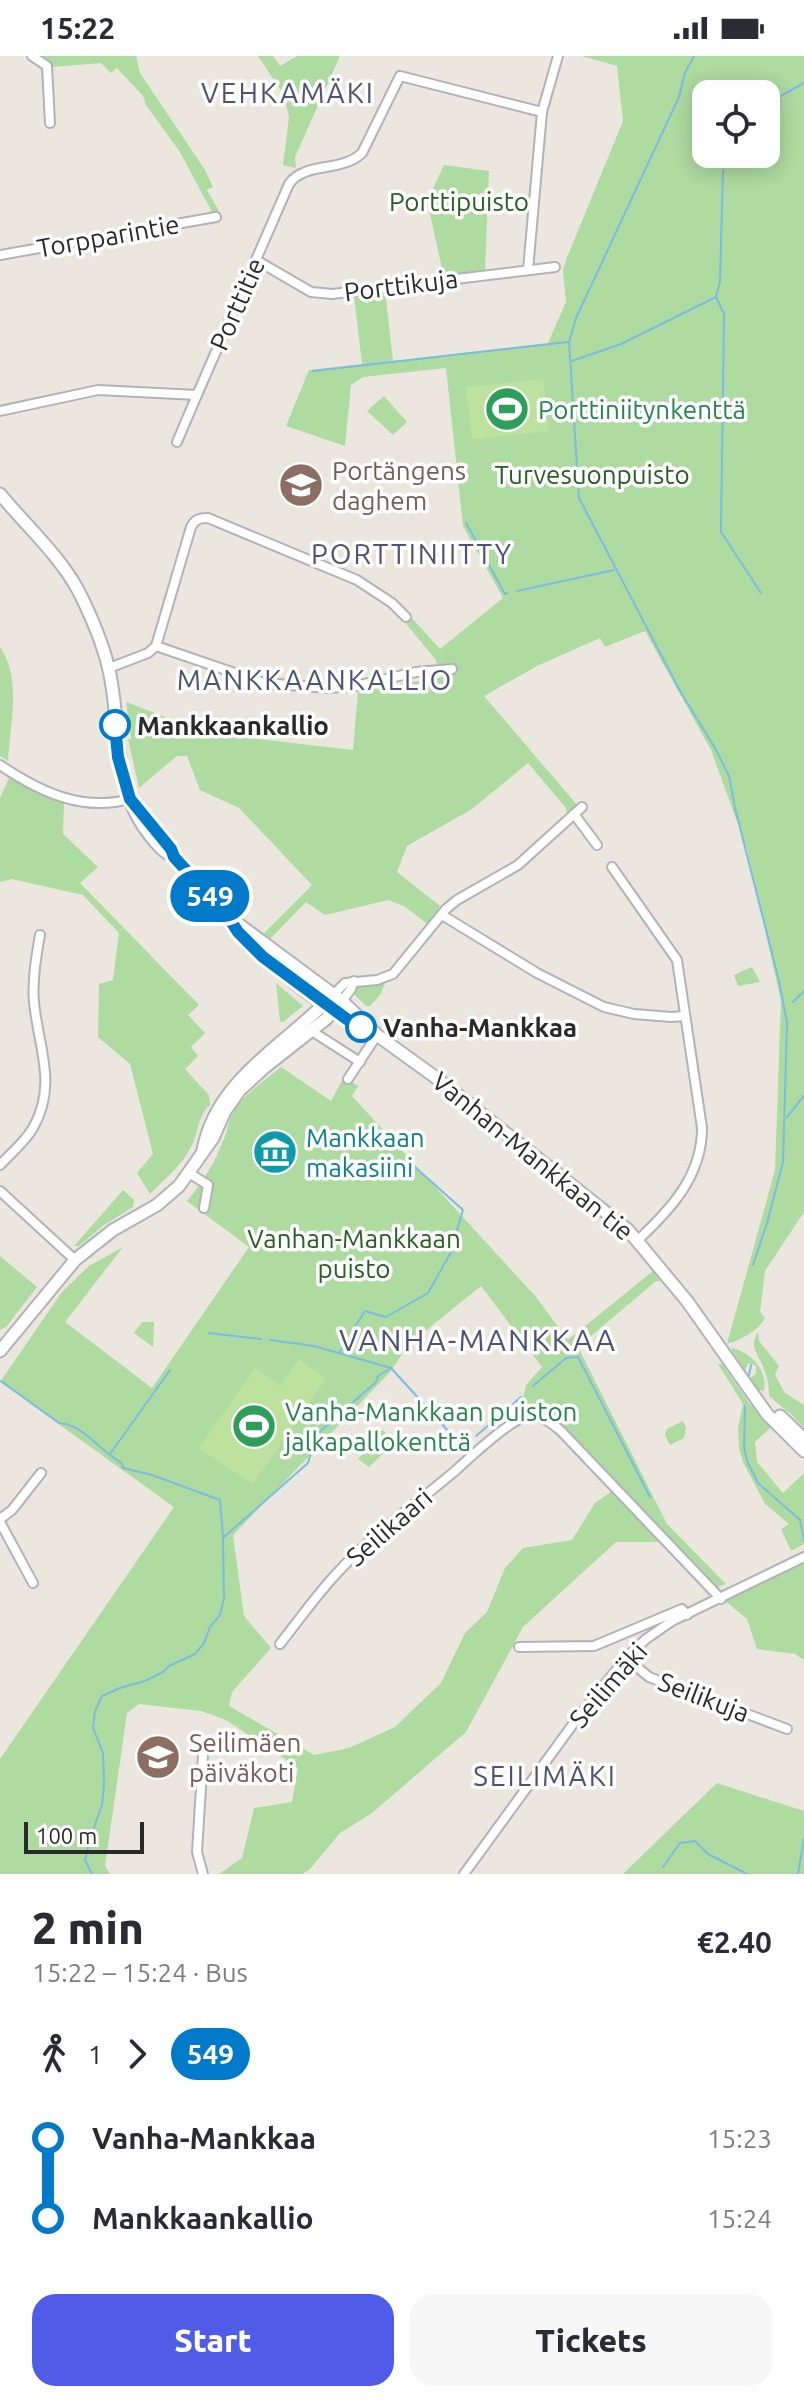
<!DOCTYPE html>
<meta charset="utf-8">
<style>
body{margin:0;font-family:Ubuntu,sans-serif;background:#f7f7f7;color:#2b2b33;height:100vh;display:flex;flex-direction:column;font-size:30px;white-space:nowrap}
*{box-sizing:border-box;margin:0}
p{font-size:26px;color:#7c7c81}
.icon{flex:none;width:44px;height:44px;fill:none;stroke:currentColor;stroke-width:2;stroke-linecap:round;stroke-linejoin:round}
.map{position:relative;height:1818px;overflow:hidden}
.side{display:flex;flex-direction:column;background:#fff;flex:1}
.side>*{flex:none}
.badge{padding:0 16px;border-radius:26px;font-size:28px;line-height:52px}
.fabs{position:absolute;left:692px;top:24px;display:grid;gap:16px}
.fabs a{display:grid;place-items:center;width:88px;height:88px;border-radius:16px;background:#fff;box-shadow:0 4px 20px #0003;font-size:40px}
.scale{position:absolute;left:24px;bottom:20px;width:120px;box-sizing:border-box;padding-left:8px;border:4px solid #2a2a2a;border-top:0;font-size:22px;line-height:28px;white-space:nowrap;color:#2a2a2a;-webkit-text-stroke:6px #fff;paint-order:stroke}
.map>.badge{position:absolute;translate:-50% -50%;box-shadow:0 0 0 4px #fff}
.legs{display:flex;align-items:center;gap:12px;height:88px;padding:0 32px;font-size:26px}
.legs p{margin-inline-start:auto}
.headline{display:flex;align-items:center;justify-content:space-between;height:136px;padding:0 32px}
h1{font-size:44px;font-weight:800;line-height:60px}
.button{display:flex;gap:16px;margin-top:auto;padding:16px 32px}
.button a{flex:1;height:92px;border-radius:24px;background:#4e5ce7;color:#fff;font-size:32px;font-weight:800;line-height:92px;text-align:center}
.button a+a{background:#f7f7f7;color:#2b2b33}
ul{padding:0 32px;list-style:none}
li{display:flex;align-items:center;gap:28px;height:80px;font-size:30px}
li i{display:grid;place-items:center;width:12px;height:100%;margin:0 10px;background:currentColor}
li i::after{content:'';width:20px;height:20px;margin:-10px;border:6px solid;border-radius:50%;background:#fff}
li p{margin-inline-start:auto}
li:first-child i{background:linear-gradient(#0000 50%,currentColor 0)}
li:last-child i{background:linear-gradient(currentColor 50%,#0000 0)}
.status{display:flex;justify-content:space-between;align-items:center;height:56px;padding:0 40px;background:#fff;direction:ltr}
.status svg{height:22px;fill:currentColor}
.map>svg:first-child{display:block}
.green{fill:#aedba0;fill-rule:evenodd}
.pitch{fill:#bde29d}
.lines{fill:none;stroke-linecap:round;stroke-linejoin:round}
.stream{stroke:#7bbce2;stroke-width:2}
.street-casing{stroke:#b1b2bc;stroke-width:12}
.secondary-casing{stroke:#b1b2bc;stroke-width:15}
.street{stroke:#fff;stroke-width:8}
.secondary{stroke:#fff;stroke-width:11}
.line-1-casing{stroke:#fff;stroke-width:18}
.line-1{stroke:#007ac9;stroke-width:12}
.stop-1-dot{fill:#fff;stroke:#007ac9;stroke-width:4}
.labels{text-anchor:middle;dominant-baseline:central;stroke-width:7;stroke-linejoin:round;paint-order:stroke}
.park-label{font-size:26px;fill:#286022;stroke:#fff}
.street-label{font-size:26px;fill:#2a2a2a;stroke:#fff}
.leisure-label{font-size:26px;fill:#27864d;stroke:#fff;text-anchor:start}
.education-label{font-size:26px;fill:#785e54;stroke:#fff;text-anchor:start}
.stop-label{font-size:26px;font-weight:bold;fill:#2a2a2a;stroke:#fff;text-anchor:start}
.culture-label{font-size:26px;fill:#0d838f;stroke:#fff;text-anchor:start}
.neighbourhood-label{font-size:28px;letter-spacing:2px;fill:#4f5276;stroke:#fff}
.quarter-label{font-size:30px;letter-spacing:2px;fill:#4f5276;stroke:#fff}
</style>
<div class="status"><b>15:22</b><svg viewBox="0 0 49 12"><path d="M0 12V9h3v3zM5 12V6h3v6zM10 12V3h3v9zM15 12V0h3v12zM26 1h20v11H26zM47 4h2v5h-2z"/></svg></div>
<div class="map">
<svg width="804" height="1818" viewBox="0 0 804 1818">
<rect width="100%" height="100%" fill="#ebe6de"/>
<g class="green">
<path d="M41 0H136L140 17 205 114 213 131 207 134 219 155 212 156 180 96 146 49 143 40 117 12 111 17 101 7 52 11Z"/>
<path d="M258 0H273L280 10 297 0H340L295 101 296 112 283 109 289 61 284 39Z"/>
<path d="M582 0H804V1156L765 1215 760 1256 765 1262C758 1275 741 1284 727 1288L775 1114 781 945 747 793 711 694 645 575 605 591 600 582 537 610 484 640 578 750 567 759 566 752 528 707 472 753 407 790 397 816 440 850 429 869 404 850 388 844 325 859 306 846 270 883 264 877 312 829 239 752 200 734 187 700H177L139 732 128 683H131L126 646 208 677 353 694 358 635 449 620 437 611 436 604 403 564 409 559 440 593 503 542 463 470 446 312 363 321 351 329 345 390 286 370 309 314 362 308 354 239 385 235 393 305 548 287 566 246 563 214 566 204 623 65 617 10ZM706 38H766V98H706Z"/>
<path d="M444 109 489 115 485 215 444 221 427 145Z"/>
<path d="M384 340 407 366 393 379 367 355Z"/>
<path d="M0 591C22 622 10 669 8 705L0 700Z"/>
<path d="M10 720 64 746 63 778 98 811 80 827 199 949 188 959 205 977 191 991 198 1000 185 1013 209 1039 210 1049C199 1057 198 1077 192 1089 183 1109 164 1123 150 1138L137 1117 153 1098 130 1008 98 981 99 928 113 924 119 877 83 839 12 823 0 826V742Z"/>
<path d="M752 911 760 926 738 930 734 919Z"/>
<path d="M381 926 385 928 380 939 370 950H366L353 937 360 929Z"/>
<path d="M276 927 303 950 283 966 280 965Z"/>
<path d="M281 1011 331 1045 344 1021 358 1030 352 1040 536 1241 568 1284 653 1215 661 1225H656L578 1291 667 1468 726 1528 717 1531 551 1360 531 1354 519 1359 516 1355 522 1346 526 1329 542 1311 481 1230 408 1289 391 1315 233 1479 244 1560 271 1592 232 1636 229 1650 314 1699 349 1692 395 1671 441 1627 465 1577 487 1556 505 1512 523 1492 572 1484 595 1447 612 1435 660 1486H616L523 1571 466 1676 372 1757 340 1777 309 1814 302 1818H219L242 1802 254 1752 292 1746 298 1712 226 1664 201 1655 139 1648 127 1657 105 1810 110 1818H0V1703L174 1451 0 1326 62 1236 89 1210 123 1191 65 1266 152 1332 249 1191 187 1145C202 1127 215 1107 223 1085 227 1077 228 1068 231 1060 241 1040 264 1025 281 1011Z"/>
<path d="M123 1134 134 1144 133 1151 104 1169 79 1190H74Z"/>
<path d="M0 1200 37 1231 6 1271 0 1274Z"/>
<path d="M142 1266H154L153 1291 134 1277Z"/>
<path d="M758 1276 759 1285 779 1310 775 1319 785 1337 804 1349V1372L789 1356H788L769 1340C769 1330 768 1323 764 1313 759 1298 748 1292 758 1276Z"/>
<path d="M733 1292C753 1298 767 1314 764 1335L759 1334 750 1322 756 1318V1310L748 1307 745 1315 731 1293Z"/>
<path d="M718 1308H722L749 1347 772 1370 755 1386 757 1406 783 1437 804 1417V1488L791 1495 781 1473 789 1468 765 1448 743 1406 739 1392 738 1372 743 1348Z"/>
<path d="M683 1365 686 1372 684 1382 670 1389 665 1379 667 1373Z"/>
<path d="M382 1374 395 1386 369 1411 358 1403Z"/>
<path d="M804 1504V1604L795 1598 757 1593 747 1563 724 1544Z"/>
<path d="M717 1727 804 1755V1818H623Z"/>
</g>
<g class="pitch">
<path d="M543 323 549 375 472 383 466 331Z"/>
<path d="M299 1303 326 1322 253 1428 199 1392 255 1312 281 1330Z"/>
</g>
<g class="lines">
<g class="stream">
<path d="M694 0 685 17 679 41 576 262 569 286 579 442 680 635 715 692 729 720 735 752 779 925 787 967 783 1106 767 1167 753 1209"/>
<path d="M766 48 804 27"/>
<path d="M729 102 730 98"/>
<path d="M716 241 724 258 721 476 761 537"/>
<path d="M572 305 621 288 716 241 720 226 723 114"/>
<path d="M313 315 568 286"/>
<path d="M466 467 505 538 507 537"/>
<path d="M517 535 614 514"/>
<path d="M793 946 804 935"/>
<path d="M787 1061 804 1040"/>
<path d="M416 1112 463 1154 456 1177"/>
<path d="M209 1277 261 1283"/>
<path d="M351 1277 365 1255 386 1261 428 1237 450 1198 453 1187"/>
<path d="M270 1284 314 1290 391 1312 460 1388 466 1385"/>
<path d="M340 1296 345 1286"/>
<path d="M749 1319 751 1309"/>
<path d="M1 1325 59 1367C85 1369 100 1396 122 1407L123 1412 152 1419 220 1444 223 1481 224 1542 220 1559 210 1571 204 1587 195 1598 169 1610 163 1616 145 1625 120 1632 102 1640 95 1655 93 1672 103 1697 104 1728 102 1749 91 1780 85 1804 92 1818"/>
<path d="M533 1330 566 1302 578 1301 650 1441"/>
<path d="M745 1350 744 1391 747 1405 758 1427 800 1464 804 1485"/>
<path d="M476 1380 521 1341"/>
<path d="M110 1398 170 1314"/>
<path d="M224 1481 308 1407 316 1379 376 1326 378 1320 391 1312"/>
<path d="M663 1811 680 1787 695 1785 708 1798 747 1818"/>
<path d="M798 1818 804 1783"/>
</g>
<g class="street-casing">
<g id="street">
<path d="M32 0 47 10 50 67"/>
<path d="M0 199 216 161"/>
<path d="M256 204 311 236 332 238 555 211"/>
<path d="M528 214 542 56 558 0"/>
<path d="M0 355 98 334 197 339 289 128C305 105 341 117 362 97L400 20 542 56"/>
<path d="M177 386 197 339"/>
<path d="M156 590 264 627 328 632 356 630 416 616 452 613"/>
<path d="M109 612 148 597 156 590 191 471C195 463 200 462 208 462L357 524 392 547 406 561"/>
<path d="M0 709C40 736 82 756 130 743"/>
<path d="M574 758 597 789"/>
<path d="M612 811 677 904 702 1072C702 1120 671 1153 638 1184"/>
<path d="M442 859 537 917 604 951 634 958 671 961 685 960"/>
<path d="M333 939 345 927 377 924 393 918 446 853 457 844 518 809 582 751"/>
<path d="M342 945 351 933 354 925"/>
<path d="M307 972 360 1006"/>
<path d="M348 1023 377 979"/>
<path d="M0 1109C10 1098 25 1086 33 1072 58 1028 38 991 34 946 32 925 36 900 40 879"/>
<path d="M189 1117 208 1129 204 1152"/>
<path d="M0 1135 75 1204"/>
<path d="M0 1463 12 1454 41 1417"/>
<path d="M0 1466 33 1527"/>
<path d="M280 1588C299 1564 317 1538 338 1516 373 1478 416 1448 455 1415 468 1403 508 1366 523 1362 539 1356 549 1365 561 1375L721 1543"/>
<path d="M519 1591 594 1590 682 1553 687 1559"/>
<path d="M626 1602 649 1621 787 1673"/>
<path d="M203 1699 197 1796 203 1818"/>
<path d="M464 1818 576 1664 626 1602 646 1583 672 1565 804 1501"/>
</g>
</g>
<g class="secondary-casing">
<g id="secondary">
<path d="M0 438C28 472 65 504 83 544 94 567 105 593 110 619 122 677 111 733 152 782 159 790 164 797 174 801"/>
<path d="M135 748 171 793 174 801C191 820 209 838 225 857 231 863 233 871 239 877 271 911 321 950 363 972"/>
<path d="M229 861 342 945 377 979 435 1021 628 1174 687 1245 767 1358 804 1395"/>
<path d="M203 1094C216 1024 284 990 330 942"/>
<path d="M0 1295 75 1204 113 1174 157 1149 179 1130 213 1082 225 1055 240 1034 265 1011 326 963 342 945"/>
<path d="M780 1360 804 1383"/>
</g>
</g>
<use href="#street" class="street"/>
<use href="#secondary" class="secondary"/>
</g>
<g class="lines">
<g class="line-1-casing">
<path id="line-1" d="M115 669 118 701 130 743 171 793 174 801 227 859 238 876 263 901 348 964 361 971"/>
</g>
<use href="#line-1" class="line-1"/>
</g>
<defs>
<g id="stadium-disc" transform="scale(2.3)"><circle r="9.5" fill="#2e9e5b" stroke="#fff"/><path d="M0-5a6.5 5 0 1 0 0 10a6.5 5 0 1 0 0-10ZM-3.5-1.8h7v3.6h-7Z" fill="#fff"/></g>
<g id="school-disc" transform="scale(2.3)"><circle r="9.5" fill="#8d6e63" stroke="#fff"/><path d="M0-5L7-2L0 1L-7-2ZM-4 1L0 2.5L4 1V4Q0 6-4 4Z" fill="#fff"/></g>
<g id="museum-disc" transform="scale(2.3)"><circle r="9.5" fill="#0f9aa8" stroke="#fff"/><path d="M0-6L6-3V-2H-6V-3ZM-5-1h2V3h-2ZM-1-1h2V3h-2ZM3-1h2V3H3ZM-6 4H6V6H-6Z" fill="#fff"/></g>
</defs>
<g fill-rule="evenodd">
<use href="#stadium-disc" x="507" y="353"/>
<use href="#school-disc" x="301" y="429"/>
<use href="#museum-disc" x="275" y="1096"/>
<use href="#stadium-disc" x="254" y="1370"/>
<use href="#school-disc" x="158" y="1701"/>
</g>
<g class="stop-1-dot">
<circle cx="115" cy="669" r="14"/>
<circle cx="361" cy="971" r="14"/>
</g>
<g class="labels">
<g class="park-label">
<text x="459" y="145">Porttipuisto</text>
<text x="592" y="418">Turvesuonpuisto</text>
<text x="354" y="1182">Vanhan-Mankkaan<tspan x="354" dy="30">puisto</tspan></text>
</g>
<g class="street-label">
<text transform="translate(108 180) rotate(-10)">Torpparintie</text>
<text transform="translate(401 229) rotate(-7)">Porttikuja</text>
<text transform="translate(237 248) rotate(-66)">Porttitie</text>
<text transform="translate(533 1100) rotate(39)">Vanhan-Mankkaan tie</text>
<text transform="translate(389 1471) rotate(-41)">Seilikaari</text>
<text transform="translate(608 1629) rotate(-49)">Seilimäki</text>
<text transform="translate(704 1641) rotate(21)">Seilikuja</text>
</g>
<g class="leisure-label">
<text x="538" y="353">Porttiniitynkenttä</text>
<text x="285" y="1355">Vanha-Mankkaan puiston<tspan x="285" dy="30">jalkapallokenttä</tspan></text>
</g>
<g class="education-label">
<text x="332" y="414">Portängens<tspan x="332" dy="30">daghem</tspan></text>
<text x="189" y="1686">Seilimäen<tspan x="189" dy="30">päiväkoti</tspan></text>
</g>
<g class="stop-label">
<text x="137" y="669">Mankkaankallio</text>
<text x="383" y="971">Vanha-Mankkaa</text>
</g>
<g class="culture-label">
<text x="306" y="1081">Mankkaan<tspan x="306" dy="30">makasiini</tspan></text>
</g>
<g class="neighbourhood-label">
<text x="288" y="36">VEHKAMÄKI</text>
<text x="412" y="497">PORTTINIITTY</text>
<text x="315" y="623">MANKKAANKALLIO</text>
<text x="545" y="1719">SEILIMÄKI</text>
</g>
<g class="quarter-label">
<text x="478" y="1284">VANHA-MANKKAA</text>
</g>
</g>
</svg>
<div class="fabs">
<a><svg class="icon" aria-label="locate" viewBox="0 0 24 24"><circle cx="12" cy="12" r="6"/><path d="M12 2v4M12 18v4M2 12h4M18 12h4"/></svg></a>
</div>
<div class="scale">100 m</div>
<b class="badge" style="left:210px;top:840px;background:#007ac9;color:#fff">549</b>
</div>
<section class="side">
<div class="headline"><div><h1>2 min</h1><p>15:22 – 15:24 · Bus</p></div><b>€2.40</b></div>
<div class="legs"><svg class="icon" aria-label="walk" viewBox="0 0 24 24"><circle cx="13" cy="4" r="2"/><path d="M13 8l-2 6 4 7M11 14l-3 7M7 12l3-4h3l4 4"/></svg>1<svg class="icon" aria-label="forward" viewBox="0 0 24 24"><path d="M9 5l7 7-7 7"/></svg><b class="badge" style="background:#007ac9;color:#fff">549</b></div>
<ul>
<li><i style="color:#007ac9"></i><b>Vanha-Mankkaa</b><p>15:23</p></li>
<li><i style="color:#007ac9"></i><b>Mankkaankallio</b><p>15:24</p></li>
</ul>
<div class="button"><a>Start</a><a>Tickets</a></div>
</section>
